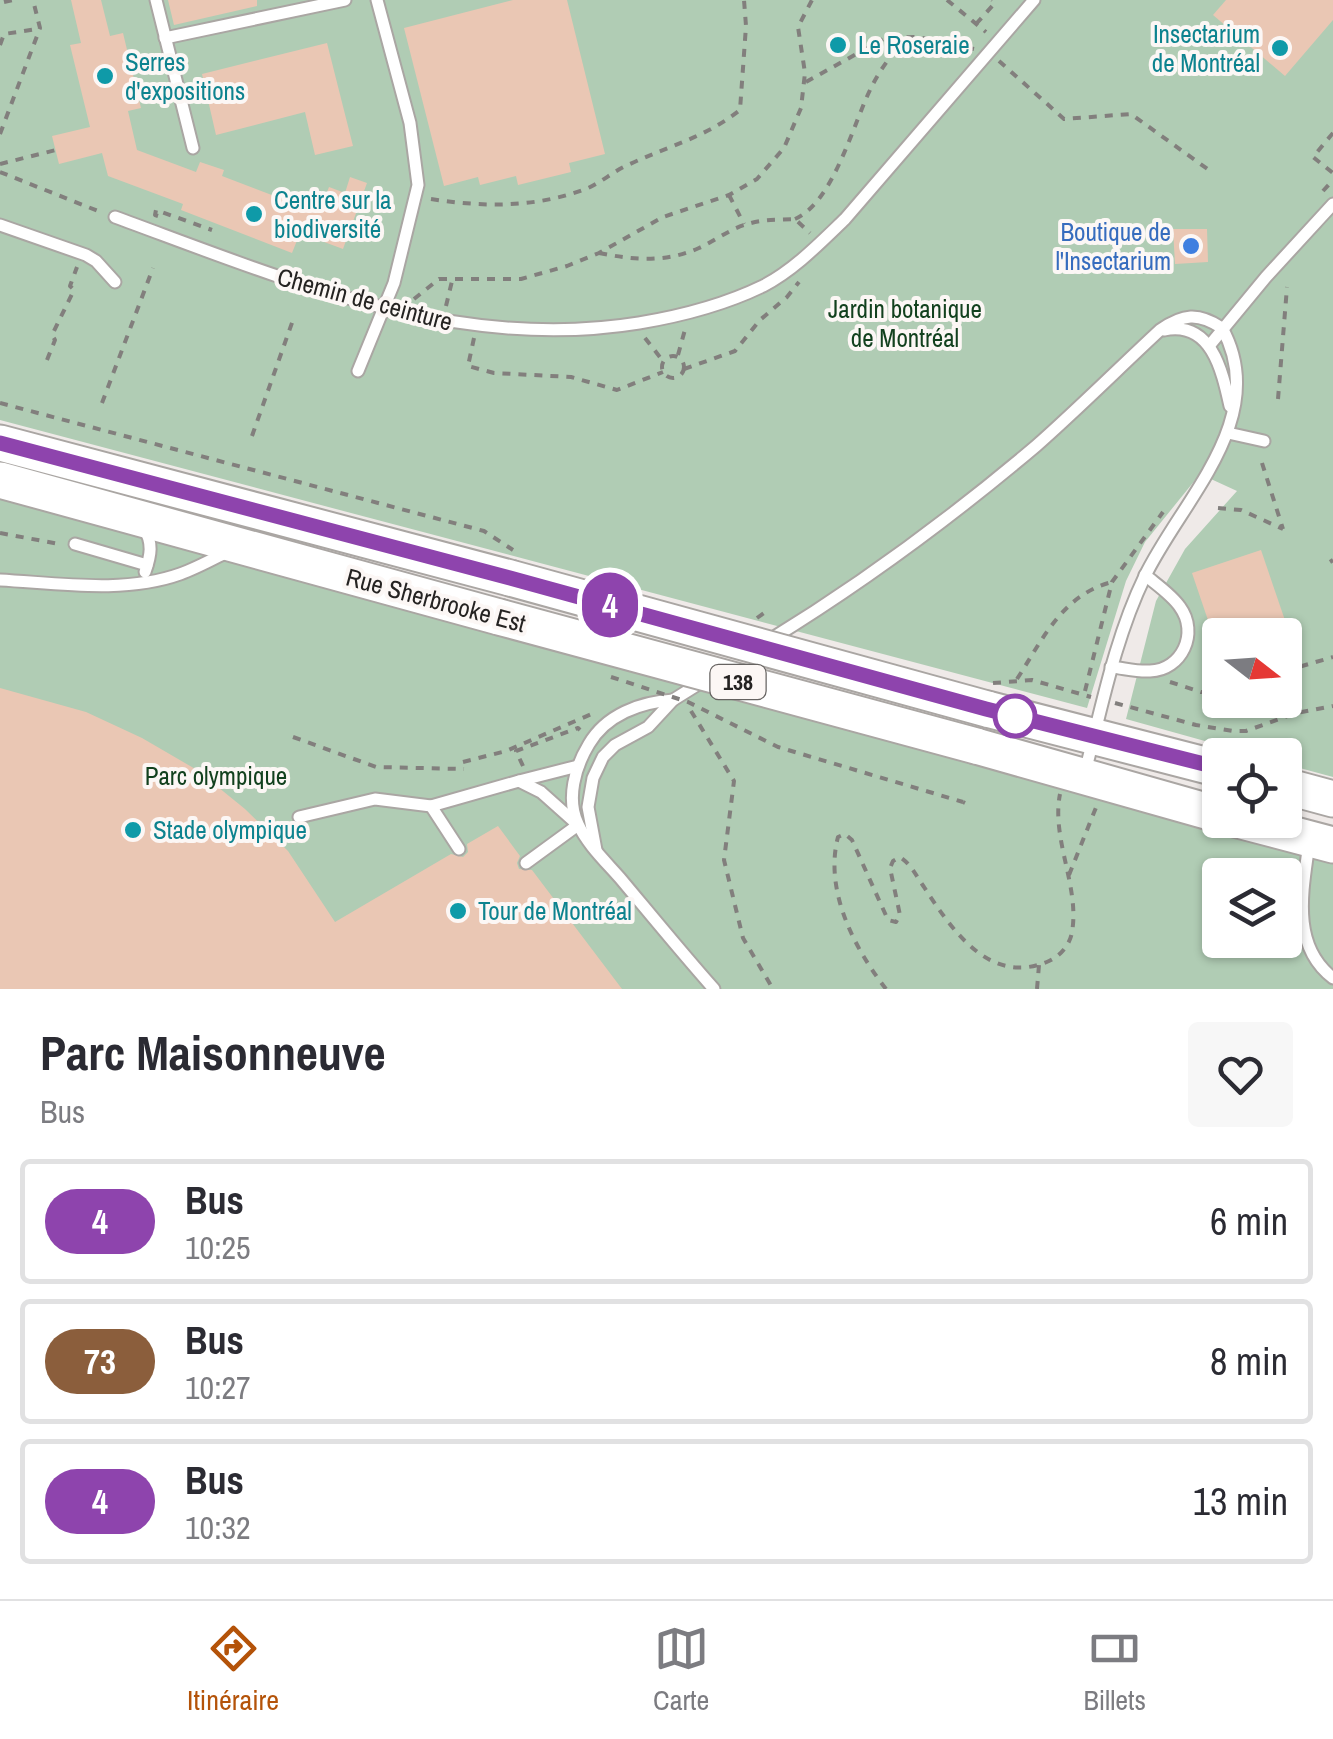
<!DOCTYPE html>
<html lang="fr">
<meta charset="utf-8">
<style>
body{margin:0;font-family:"Archivo Narrow",sans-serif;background:#f7f7f7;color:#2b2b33;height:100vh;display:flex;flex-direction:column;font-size:38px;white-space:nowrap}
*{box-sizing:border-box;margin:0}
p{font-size:32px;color:#7c7c81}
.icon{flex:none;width:55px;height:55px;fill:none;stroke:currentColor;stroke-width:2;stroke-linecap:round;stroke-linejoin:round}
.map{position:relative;height:989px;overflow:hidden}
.side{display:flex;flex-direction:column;background:#fff;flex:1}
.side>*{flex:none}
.badge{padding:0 20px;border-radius:32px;font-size:35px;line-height:65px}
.needle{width:65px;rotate:107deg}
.tools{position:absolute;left:1202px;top:618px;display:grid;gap:20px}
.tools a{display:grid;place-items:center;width:100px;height:100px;border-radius:10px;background:#fff;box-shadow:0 2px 8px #0004;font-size:50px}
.map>.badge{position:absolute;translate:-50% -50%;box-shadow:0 0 0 5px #fff}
.round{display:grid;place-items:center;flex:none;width:105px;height:105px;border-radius:10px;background:#f7f7f7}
.summary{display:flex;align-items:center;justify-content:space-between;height:170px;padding:0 40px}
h1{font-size:48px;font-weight:700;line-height:75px}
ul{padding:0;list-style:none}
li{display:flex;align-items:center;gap:30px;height:125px;margin:0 20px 15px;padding:0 20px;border:5px solid #e1e1e2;border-radius:10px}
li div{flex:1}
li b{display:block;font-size:38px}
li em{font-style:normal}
li .badge{min-width:110px;font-weight:700;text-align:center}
.tabs{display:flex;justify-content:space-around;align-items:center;height:140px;border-top:2px solid #e1e1e2;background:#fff;font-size:28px;color:#7c7c81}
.tabs a{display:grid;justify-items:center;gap:5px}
.tabs .on{color:#b45309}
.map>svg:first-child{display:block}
.green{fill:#b0ccb4;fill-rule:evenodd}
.building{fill:#eac7b4}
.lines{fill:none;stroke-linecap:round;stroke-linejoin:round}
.service-casing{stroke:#aaa6a3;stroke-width:15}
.primary-casing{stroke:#aaa6a3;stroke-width:39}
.path{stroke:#827f7d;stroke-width:4;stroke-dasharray:8 8;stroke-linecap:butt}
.service{stroke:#fff;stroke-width:11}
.primary{stroke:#fff;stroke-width:35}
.primary-bridge-casing{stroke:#aaa6a3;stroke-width:39;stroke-linecap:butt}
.path-bridge{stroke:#827f7d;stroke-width:4;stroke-dasharray:8 8;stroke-linecap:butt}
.primary-bridge{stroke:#fff;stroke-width:35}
.line-casing{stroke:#fff;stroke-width:22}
.line{stroke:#8e44ad;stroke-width:15}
.culture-dot{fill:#0f9aa8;stroke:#fcf7f5;stroke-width:4}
.shop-dot{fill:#3f7fe0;stroke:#fcf7f5;stroke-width:4}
.stop-dot{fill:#fff;stroke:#8e44ad;stroke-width:5}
.labels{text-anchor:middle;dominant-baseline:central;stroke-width:8;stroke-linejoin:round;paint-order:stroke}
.shield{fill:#fcf7f5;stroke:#666361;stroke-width:2.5}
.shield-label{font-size:22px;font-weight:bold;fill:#252322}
.culture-label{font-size:25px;fill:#0d838f;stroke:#fcf7f5;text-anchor:start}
.shop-label{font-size:25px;fill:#366cbe;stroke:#fcf7f5;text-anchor:end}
.street-label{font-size:25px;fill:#252322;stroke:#fcf7f5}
.park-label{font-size:25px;fill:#12411e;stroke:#fcf7f5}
</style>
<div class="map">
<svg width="1333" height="989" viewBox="0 0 1333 989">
<rect width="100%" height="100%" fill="#efeae8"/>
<g class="green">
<path d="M0 0H1333V777L1285 764V755H1255L1126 719 1156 601 1185 549 1237 491 1200 474 1145 542 1126 581 1087 708 0 420ZM1220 635H1285V700H1220Z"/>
<path d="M0 495 1333 864V989H0ZM1220 875H1285V940H1220Z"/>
</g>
<g class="building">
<path d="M71 0H101L110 36 123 33 141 108 128 111 137 150 196 172 200 162 224 170 222 176 319 213 329 187 345 193 350 177 367 183 343 249 300 233 292 253 181 210 183 204 108 176 102 153 59 164 52 136 90 127 70 45 81 43Z"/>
<path d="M168 0H257V6L174 25Z"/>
<path d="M513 0H567L605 154 569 163 571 172 518 185 516 176 480 185 478 177 444 186 404 28Z"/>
<path d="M1226 0H1333V20L1285 76 1213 15Z"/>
<path d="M327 43 353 146 315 155 305 112 216 135 202 74Z"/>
<path d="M1173 229H1207L1208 262 1175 264Z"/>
<path d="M1261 550 1290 635H1213L1192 573Z"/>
<path d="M0 688 86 712 142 738 197 770 245 809 288 851 335 922 451 854 463 857 468 852 467 844 498 826 520 856 517 863 519 869 532 870 622 989H0Z"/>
</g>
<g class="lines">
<g class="service-casing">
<g id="service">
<path d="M156 0 193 148"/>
<path d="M165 38 345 0"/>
<path d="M115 217C284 279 455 353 639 323 681 316 724 305 763 286 794 270 820 243 845 219L1034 0"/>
<path d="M0 225 86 255 96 261 115 282"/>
<path d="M1164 330C1211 320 1222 370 1230 406"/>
<path d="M1209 346 1266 277 1333 204"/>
<path d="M358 371 394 283 418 185 410 123 377 0"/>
<path d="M1228 433 1264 441"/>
<path d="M144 528C153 543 151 555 145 572"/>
<path d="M75 544 147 565"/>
<path d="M0 580C57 583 124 594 180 574 197 568 213 559 229 551"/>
<path d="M768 641C861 584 952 517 1036 446 1078 409 1118 369 1160 330 1183 314 1198 312 1222 328 1272 418 1181 501 1145 576 1115 638 1102 706 1085 772"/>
<path d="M1111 667C1123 668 1137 672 1150 671 1182 670 1199 633 1180 607 1172 595 1157 585 1145 575"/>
<path d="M673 700C640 702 606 715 589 744 575 767 566 799 578 824 587 844 606 862 620 878 651 915 682 953 714 989"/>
<path d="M519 781 578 766"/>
<path d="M431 806 459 849"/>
<path d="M299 817 375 799 431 806 519 781 541 792 578 825 526 863"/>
<path d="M1309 843C1303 889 1290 945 1333 978"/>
<path d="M596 850 588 807 593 778 603 757 615 745 648 727 673 700 705 680"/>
</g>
</g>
<g class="primary-casing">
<g id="primary">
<path d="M0 443 510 578"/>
<path d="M0 480 499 617"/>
<path d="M987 709 1220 769"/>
<path d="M976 746 1220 815"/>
<path d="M1285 786 1333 799"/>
<path d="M1238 820 1333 845"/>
</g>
</g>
<g class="path">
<path d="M947 0 986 32"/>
<path d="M4 2 13 0"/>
<path d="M976 24 995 3 992 0"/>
<path d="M0 45 4 34 37 29"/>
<path d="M999 61 1064 119 1131 114 1213 173"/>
<path d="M806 82 885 38 918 37 974 49"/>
<path d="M1333 133 1313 157 1333 173"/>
<path d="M0 134 40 28 33 0"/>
<path d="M0 164 56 150"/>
<path d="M0 172 103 213"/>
<path d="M1323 191 1333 180"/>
<path d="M729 195 744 224"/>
<path d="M431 199C482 207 533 208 583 190 600 184 613 171 630 164 669 146 706 137 740 110L746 26 744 0"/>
<path d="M158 216 155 215 156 210 212 230"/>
<path d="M795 219C834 202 853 123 872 86 881 68 894 51 908 36"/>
<path d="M599 253C634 260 665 263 699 248 715 241 731 228 748 224 763 219 779 220 795 219L810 233"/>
<path d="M414 299 439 279H521L567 266 599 253 663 217 729 195 757 179 784 148 801 108 805 73 798 27 812 0"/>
<path d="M446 306 452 281"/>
<path d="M474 338 468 366 494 373 571 377 617 390 663 372"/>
<path d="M645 338 663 361"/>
<path d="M678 355 686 326"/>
<circle cx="673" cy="367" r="11"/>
<path d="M47 360 55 340 52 335 74 290 70 286 77 267"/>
<path d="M684 369 735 351 760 320 787 297 799 282"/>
<path d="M1278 399 1287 287"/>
<path d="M0 403 484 531 513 550"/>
<path d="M102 403 153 268"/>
<path d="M252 436 293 320"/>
<path d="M1262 463 1283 529"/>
<path d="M1218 508 1241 510 1283 529"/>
<path d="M0 533 59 544"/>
<path d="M1330 562 1333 560"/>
<path d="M757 618 768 610"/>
<path d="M1285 671 1333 657"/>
<path d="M1017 679C1043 639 1062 595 1112 582"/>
<path d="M1170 682 1201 692H1220"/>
<path d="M993 683 1032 680 1091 697"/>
<path d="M1085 691 1112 582 1163 512"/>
<path d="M1115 703 1196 725 1233 731H1246L1296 713 1333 706"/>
<path d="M691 711 734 781 724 860 743 938 773 989"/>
<path d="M293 737 376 767 464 769"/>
<path d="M463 762 506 751 594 713"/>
<path d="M523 766 516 751 578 728 580 730"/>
<path d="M963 802 965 803"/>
<path d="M1069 875 1097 805"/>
<path d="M886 989C854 948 824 890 838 837L845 834 852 840 888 920 896 922 900 915 890 868 893 861 900 857C912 865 916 876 924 887 952 930 990 987 1049 961 1060 956 1070 945 1072 932 1080 887 1051 839 1060 794"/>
<path d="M1037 989 1039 965"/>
</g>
<use href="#service" class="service"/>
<use href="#primary" class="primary"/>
<g class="primary-bridge-casing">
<g id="primary-bridge">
<path d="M510 578 987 709"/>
<path d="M499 617 976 746"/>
</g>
</g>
<path class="path-bridge" d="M611 677 688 702 778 747 963 802"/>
<use href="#primary-bridge" class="primary-bridge"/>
</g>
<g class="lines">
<g class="line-casing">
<path id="line" d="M0 443 510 578 986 709 1220 768"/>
</g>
<use href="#line" class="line"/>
</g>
<g class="culture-dot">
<circle cx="838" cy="45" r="10"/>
<circle cx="1280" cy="48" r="10"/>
<circle cx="105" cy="76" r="10"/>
<circle cx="254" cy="214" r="10"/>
<circle cx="133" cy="830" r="10"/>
<circle cx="458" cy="911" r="10"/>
</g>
<circle class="shop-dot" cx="1191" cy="246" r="10"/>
<circle class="stop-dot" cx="1015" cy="716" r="20"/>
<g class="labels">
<rect class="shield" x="710.5" y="665" width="55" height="34" rx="8"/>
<g class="shield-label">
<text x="738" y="682">138</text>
</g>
<g class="culture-label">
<text x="1260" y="34" text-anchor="end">Insectarium<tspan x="1260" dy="29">de Montréal</tspan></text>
<text x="858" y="45">Le Roseraie</text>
<text x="125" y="62">Serres<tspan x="125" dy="29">d'expositions</tspan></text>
<text x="274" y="200">Centre sur la<tspan x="274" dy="29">biodiversité</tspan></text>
<text x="153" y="830">Stade olympique</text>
<text x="478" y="911">Tour de Montréal</text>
</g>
<g class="shop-label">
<text x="1171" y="232">Boutique de<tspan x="1171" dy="29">l'Insectarium</tspan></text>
</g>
<g class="street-label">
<text transform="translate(365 299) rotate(15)">Chemin de ceinture</text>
<text transform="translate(436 600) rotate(15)">Rue Sherbrooke Est</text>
</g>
<g class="park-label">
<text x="905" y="309">Jardin botanique<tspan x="905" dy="29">de Montréal</tspan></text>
<text x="216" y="776">Parc olympique</text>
</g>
</g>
</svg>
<div class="tools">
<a><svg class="needle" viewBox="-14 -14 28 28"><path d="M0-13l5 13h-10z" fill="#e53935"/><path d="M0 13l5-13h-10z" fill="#7c7c81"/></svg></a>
<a><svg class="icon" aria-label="locate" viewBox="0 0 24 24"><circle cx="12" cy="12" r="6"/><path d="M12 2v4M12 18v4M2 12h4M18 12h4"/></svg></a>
<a><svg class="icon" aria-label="layers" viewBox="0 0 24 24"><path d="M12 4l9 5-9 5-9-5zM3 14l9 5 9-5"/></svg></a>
</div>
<b class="badge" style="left:610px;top:605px;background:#8e44ad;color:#fff">4</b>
</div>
<section class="side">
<div class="summary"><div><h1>Parc Maisonneuve</h1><p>Bus</p></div><a class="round"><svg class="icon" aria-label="heart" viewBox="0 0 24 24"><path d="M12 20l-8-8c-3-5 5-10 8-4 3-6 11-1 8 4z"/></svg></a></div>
<ul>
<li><span class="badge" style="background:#8e44ad;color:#fff">4</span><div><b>Bus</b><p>10:25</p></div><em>6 min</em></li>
<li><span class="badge" style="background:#8b5e3c;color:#fff">73</span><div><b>Bus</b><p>10:27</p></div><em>8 min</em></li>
<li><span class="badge" style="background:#8e44ad;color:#fff">4</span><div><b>Bus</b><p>10:32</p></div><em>13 min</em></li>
</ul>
</section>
<nav class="tabs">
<a class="on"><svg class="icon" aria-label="directions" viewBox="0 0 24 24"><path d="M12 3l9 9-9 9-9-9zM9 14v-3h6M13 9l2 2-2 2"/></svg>Itinéraire</a>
<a><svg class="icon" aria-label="map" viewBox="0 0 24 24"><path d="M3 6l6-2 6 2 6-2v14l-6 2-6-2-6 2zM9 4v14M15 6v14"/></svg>Carte</a>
<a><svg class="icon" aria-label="tickets" viewBox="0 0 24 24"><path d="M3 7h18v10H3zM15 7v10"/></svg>Billets</a>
</nav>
